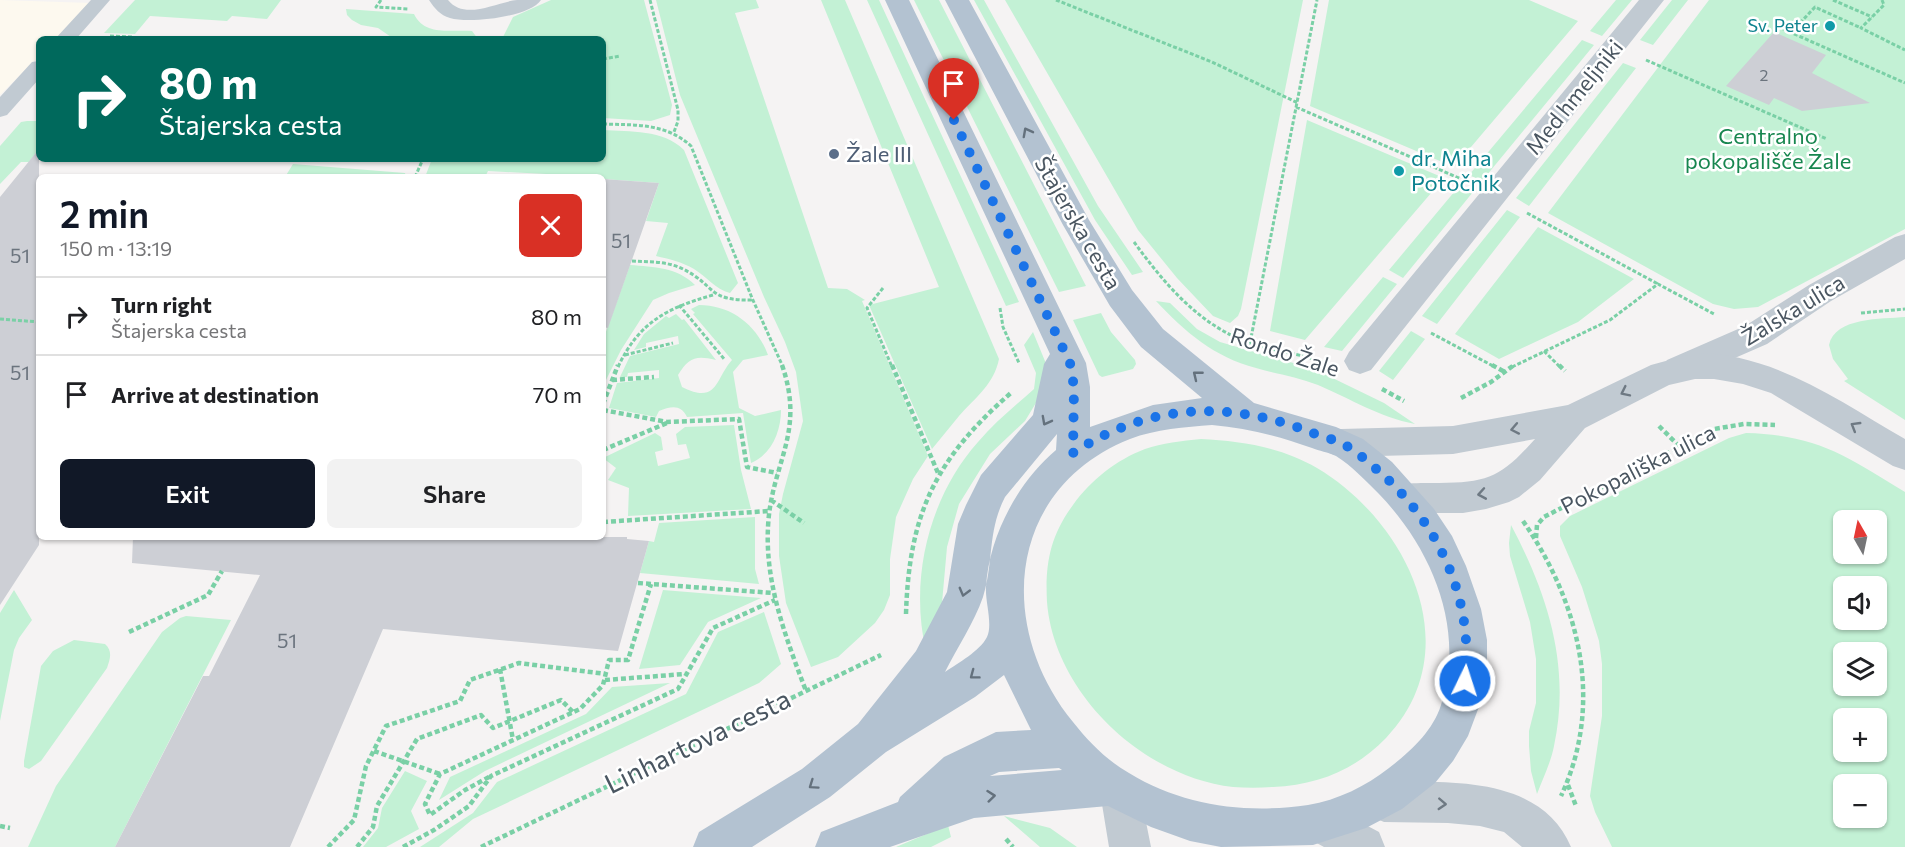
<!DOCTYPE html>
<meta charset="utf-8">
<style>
body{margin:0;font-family:Commissioner,sans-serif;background:#f2f2f2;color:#202124;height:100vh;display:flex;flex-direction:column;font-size:22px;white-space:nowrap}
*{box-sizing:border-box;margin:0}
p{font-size:20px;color:#757577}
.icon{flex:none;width:33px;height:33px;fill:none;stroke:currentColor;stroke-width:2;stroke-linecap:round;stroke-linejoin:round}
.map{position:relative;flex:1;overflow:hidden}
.side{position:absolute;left:36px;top:174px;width:570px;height:366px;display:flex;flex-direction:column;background:#fff;border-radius:9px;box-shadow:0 2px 4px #0004}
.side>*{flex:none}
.banner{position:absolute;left:36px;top:36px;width:570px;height:126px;border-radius:9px;box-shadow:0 2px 4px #0004;background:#00695c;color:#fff;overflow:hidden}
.needle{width:39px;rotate:351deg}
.tools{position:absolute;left:1833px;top:510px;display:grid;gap:12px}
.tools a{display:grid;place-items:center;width:54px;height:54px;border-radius:9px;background:#fff;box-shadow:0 2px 4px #0004;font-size:30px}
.pin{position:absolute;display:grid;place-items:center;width:51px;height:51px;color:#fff;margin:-62px -26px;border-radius:50% 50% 50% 0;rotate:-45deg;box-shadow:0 0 6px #0007}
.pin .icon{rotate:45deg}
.me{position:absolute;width:66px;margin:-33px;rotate:4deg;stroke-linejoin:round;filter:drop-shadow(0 0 4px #0008)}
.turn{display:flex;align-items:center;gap:21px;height:126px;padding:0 24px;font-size:27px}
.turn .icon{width:78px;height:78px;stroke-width:2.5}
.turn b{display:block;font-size:42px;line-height:51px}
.round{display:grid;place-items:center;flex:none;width:63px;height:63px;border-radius:9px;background:#f2f2f2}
.overview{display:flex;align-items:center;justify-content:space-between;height:102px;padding:0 24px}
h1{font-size:36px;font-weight:600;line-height:45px;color:#111827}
.button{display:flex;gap:12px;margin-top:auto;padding:12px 24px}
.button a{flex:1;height:69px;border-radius:9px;background:#111827;color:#fff;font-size:24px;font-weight:600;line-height:69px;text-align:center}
.button a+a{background:#f2f2f2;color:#202124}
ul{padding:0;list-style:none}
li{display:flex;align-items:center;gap:18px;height:78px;padding:0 24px;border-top:2px solid #e0e0e0}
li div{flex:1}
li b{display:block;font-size:22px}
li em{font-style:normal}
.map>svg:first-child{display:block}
.commercial{fill:#fdf9ef}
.green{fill:#c3f1d5;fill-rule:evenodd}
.building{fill:#cdcfd5}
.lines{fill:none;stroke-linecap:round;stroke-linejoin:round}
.path-far1{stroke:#7ad0a6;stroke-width:3;stroke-dasharray:4 2;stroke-linecap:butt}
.path{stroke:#7ad0a6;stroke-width:4.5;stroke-dasharray:5 3;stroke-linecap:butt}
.service{fill:#c1cad2;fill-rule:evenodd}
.minor{fill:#c1cad2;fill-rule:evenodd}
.tertiary{fill:#c1cad2;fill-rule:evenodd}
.primary{fill:#b3c2d1;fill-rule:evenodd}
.oneway{stroke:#64717d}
.oneway2{stroke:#6e7983}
.route{stroke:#1a73e8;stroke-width:10;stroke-dasharray:0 18}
.culture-dot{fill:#0f9aa8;stroke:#fff;stroke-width:2}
.service-dot{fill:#5c6f8a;stroke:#fff;stroke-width:2}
.labels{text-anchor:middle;stroke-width:5;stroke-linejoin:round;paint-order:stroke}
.far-number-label{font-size:16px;fill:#6b747e}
.far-culture-label{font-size:18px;fill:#0d838f;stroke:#fff;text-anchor:end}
.number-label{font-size:20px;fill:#6b747e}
.street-label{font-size:22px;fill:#4a5661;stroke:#fff}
.park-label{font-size:22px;fill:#17864f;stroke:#fff}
.service-label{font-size:22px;fill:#4e5e75;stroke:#fff;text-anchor:start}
.culture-label{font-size:22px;fill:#0d838f;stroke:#fff;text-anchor:start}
.near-street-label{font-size:27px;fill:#4a5661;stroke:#fff}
</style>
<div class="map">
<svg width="1905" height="847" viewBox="0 0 1905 847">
<rect width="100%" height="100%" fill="#f5f3f3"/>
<path class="commercial" d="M0,0L91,3L56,39H39V56L0,95Z"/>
<path class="green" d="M135,0H281L267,19L232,16L227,21L150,16L135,34L104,33Z
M551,0H644L672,105L670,115L651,121L603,118V39H502L513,17Z
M656,0H756L759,8L735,13L828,288L847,289L865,300L862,301L928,456L913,479L896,517L890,559V595L884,610L875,623L838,657L811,667L786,603L779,556V514L783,494L803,421L796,372L785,342L764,297L680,95Z
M821,0H845L999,359C994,384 976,397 959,416C950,427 941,438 932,449L869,305L939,287Z
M867,0H879L1019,302L1006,306Z
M914,0H939L1086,286L1059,292Z
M974,0H984L1098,206L1143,272L1132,275L1095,220Z
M1005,0H1303L1241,309L1238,316L1230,323L1213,316L1177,278L1138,230Z
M1329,0H1529L1578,21L1454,167L1310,106Z
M1616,0H1632L1602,36L1590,31Z
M1672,0H1688L1653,45L1640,40Z
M1709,0H1905V229L1758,307L1734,309L1713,304L1548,213Z
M346,9L414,14C425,37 452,29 472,31L478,39H394L378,28L361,25L352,20L347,15Z
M1582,40L1594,45L1482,181L1469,175Z
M1623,63L1636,68L1529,206L1516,198Z
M1307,120L1444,178L1305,340L1270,331Z
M27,121H39V149L29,162H21L0,184V146L21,122Z
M603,130C630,132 663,129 684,150L738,283L730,293C715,289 707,277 694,269C682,262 669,259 656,256L668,223L646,221L659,183L603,179V177L488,171L485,177H425L432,159H603Z
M293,164L405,173L406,177H285Z
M1460,185L1473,192L1403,278L1389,270Z
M1507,210L1520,217L1437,324L1422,316Z
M1538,227L1634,279L1578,322L1499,359L1455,334Z
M630,265C654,267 677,267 695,285L669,293L653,300L621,350L603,386V340Z
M1383,277L1397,284L1342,351L1324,347Z
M1156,301L1170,303L1197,329L1220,342L1314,369L1384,403L1415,424C1379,417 1351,399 1318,385C1298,377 1277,374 1256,368C1214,357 1185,332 1156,301Z
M699,305C731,305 757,325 768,355L743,360L733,372L739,408L755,416L781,410C781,431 772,454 751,463L743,413L687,417C681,404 671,406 659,411L656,417L609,408L617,383L659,378V370L628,373L627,377H620L630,356L679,344L678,336L646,343V347L634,350L644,334L666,316L669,318L676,314L682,320L684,319L716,360C696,355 689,357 678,375L682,387C718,405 715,379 732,360L693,314L695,313L691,309Z
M1101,313L1111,332L1135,360L1136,364L1133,369L1102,377L1099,375L1073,320Z
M1905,317V420L1844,381L1848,379L1833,359L1829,345C1835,317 1882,319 1905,317Z
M1411,331L1425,339L1393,380L1379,371Z
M1033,332L1047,366L1042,393L1025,421L990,454L959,504L947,547L942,603L926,651C909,579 929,497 978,442C995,422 1015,406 1034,389L1036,373L1024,345Z
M734,425L741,470L751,509L628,516L629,488L608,480L616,468L603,458L655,433L661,437L663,450L655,452L658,466L690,458L686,444L678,445L676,434L685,427Z
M1746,433C1818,435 1846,456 1905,492V847H1612L1595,812L1590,796L1602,716V664L1599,641L1582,587L1560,536V526L1570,516L1729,438ZM1844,520H1876V554H1844ZM1844,586H1876V620H1844ZM1844,652H1876V686H1844ZM1844,718H1876V752H1844ZM1844,784H1876V818H1844Z
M1201,439C1241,441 1281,447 1317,468C1408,522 1470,650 1386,738C1355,770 1318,785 1273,787C1260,788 1246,788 1233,787C1143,777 1054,693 1047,602C1045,564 1050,536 1073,505C1091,480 1116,460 1145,449C1162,443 1182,441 1201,439Z
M755,517V569L759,584L640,573L649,541L654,542L659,523Z
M1511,525C1548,595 1571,666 1554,746C1551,762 1543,778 1537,794L1531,771L1529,746V731L1536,703V659L1530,622L1510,556L1509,543Z
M14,590L32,620L19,638L14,650L0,721V613Z
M663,590L761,598L708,622L680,665L639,669Z
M764,612L781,664L759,683L473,819L439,847H420L473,813L497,782L686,694L718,632Z
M186,616L231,620L115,847H28L56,786L162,632L180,618Z
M74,640L105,644C113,651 110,659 107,668L41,761L29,769L24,767V761L41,666L53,651Z
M670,683L485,771L439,800L450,777L586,714L612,687Z
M405,771L427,781L411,811L419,829L386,847H363L378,828L382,808Z
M1004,816L1050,828L1077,847H1040Z
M948,825L951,837L931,847H896Z"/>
<path class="building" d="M1774,32L1826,55L1812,73L1870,103L1802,111L1774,98L1769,105L1726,86Z
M39,149V545L0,605V197Z
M603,179L659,183L608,328L603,327Z
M133,537H627V539L649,541L618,651L383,629L290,847H115L203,676H209L260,575L132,563Z"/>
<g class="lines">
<path class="path-far1" d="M381,0L376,7L409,9
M650,0L678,110V121L674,132
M1056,0L1212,62L1298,103
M1833,0L1872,17
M1882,0L1884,5L1861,28L1905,50
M1800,23L1815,7L1861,28
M1783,29L1905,83
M110,36L132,37
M278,38L311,39
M603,59L620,56
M1646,60L1827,139
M1296,107L1461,179
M603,124C635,125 666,123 691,146L752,298L783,367
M415,177L423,159
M1527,213L1658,284
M1134,242C1164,283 1198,324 1247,342C1272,351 1298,353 1323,362
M632,261C649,262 667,261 683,269C717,286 706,301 753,300
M883,288L867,308L892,367
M679,305L725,360
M1000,308L1003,327L1019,363
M1861,313L1905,309
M0,319L39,322
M1431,333L1495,367
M1250,343L1317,0
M1544,351L1560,367
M625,355L673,343
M618,367C639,322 667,308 713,295
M1512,367L1610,320L1658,284L1714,314"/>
<path class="path" d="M782,365C806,434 771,463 768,527C765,584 786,638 806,691
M892,365L938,473
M1492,365L1505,372
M1559,365L1565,371
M612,380L654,377
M1382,389L1404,401
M1461,398L1491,382L1514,365
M603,404L618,365
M603,410L667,422L739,419L747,467L777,473
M1659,426L1680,447
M603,450L667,423
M771,500L804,523
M1523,521C1579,602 1605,702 1561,796
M603,522L769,511
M1536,538L1537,525L1544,517L1714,429L1744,424L1775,425
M638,583L773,593
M906,614C909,513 936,458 1012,392
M129,632L208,595L222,571
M500,669L513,740
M605,680L685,674
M374,751L440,774
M489,777L465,790L430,815L425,804L440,774L580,709L603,685L609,660H628L651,584
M1568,785L1576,806
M0,826L10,828
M1006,839L1013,847
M328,847L354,820L366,766L386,726L460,701L470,680L519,663L606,674
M357,847L373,827L377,806L417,739L481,715L493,728L561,700L573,712
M403,847L434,830L469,806L491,776L678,689L713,628L775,600
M481,847L881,655"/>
<path class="service" d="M91,0H110L76,39H55Z
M429,0H448C465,21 496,2 517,0C525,0 533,0 541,0C530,17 469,24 450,18C440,15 435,9 429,0Z
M39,61V79L7,115L0,117V97L32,62Z"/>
<path class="minor" d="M1639,0H1664L1371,370L1360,374L1349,370L1344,361L1349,352Z
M1905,234V259L1831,301L1767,344L1689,378L1678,382L1667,378L1662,369L1667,360L1745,326L1809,285L1895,237Z
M1384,782C1448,782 1541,775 1571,847H1522L1504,832L1480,826L1448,823L1384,822L1370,816L1364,802L1370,788Z
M1328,805L1379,832L1385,847H1324L1313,841L1307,826L1313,811Z"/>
<path class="tertiary" d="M1695,353C1774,353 1839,401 1905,439V470L1893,466L1771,393L1743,384L1714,379H1695L1669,385L1585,428L1540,480L1519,497L1509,502L1486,509L1463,513H1405L1393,509L1388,498L1393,487C1408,482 1422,483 1439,483C1489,483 1502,476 1535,439L1453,454L1341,457L1329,453L1324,443L1329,433L1341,429L1453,426L1568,405L1651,365Z
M1120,772L1134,778L1140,792L1151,847H1109L1100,792L1106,778Z"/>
<path class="primary" d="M885,0H909L1086,363L1090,387V427L1153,405L1202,398L1141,347L1110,306L1063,225L945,0H969L1089,220L1132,290L1163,329L1254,403L1336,427L1363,439L1392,462L1434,509L1452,536L1466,566L1481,609L1487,640V672L1480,704L1468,736L1453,761L1435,783L1402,809L1366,828L1313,845L1221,847L1190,841L1151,827L1108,806L974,818L890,847H815L821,832L898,802L900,797L944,757L996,732L1031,730L1004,675L975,697L886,752L830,797L752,847H693L699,832L802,769L858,724L916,651L947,592L958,524L966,505L981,475L1033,415L1044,364L1050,354ZM1212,425C1247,428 1279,436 1312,448C1319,451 1328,452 1336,456C1352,466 1366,481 1379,494C1432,549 1466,629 1441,705C1433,731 1410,752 1389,768C1366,786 1338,800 1308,805C1246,814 1183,806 1129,773C1106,760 1088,741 1073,722C995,626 1007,488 1130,439C1156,429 1185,427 1212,425ZM1057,434L1056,450C1018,482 989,536 986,587C985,602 993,624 987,637C980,651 958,663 945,672C957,648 974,623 983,597C994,563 987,532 1005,497ZM1059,768L1062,770L990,776L999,772Z"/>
</g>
<defs><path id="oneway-chevron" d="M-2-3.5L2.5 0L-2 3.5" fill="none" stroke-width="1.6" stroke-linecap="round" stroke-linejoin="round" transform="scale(1.5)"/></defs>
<g class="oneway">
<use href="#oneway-chevron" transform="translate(1027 132) rotate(-118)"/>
<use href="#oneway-chevron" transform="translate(1197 375) rotate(-141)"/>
<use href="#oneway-chevron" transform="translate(1046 421) rotate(118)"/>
<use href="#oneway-chevron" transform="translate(964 592) rotate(105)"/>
<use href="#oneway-chevron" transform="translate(974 675) rotate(143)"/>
<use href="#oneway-chevron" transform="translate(813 785) rotate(145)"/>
<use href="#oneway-chevron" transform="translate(991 796) rotate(-6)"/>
</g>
<g class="oneway2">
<use href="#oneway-chevron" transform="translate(1625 392) rotate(154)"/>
<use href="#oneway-chevron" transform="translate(1855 426) rotate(-149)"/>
<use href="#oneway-chevron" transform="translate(1515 429) rotate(169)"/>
<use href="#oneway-chevron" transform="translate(1482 494) rotate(170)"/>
<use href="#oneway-chevron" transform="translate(1442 804) rotate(3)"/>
</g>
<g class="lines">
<path class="route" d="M954,120L1070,363L1074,387L1073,453C1149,403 1230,400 1313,433C1322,437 1334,439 1343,444C1357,451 1370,464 1382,474C1441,527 1474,602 1465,681"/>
</g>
<g class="culture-dot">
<circle cx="1830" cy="26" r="6"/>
<circle cx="1399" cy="171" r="6"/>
</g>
<circle class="service-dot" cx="834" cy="154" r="6"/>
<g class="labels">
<g class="far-number-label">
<text x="1764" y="81">2</text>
</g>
<g class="far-culture-label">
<text x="1818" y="32">Sv. Peter</text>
</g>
<g class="number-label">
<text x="621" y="248">51</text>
<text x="20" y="263">51</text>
<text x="20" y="380">51</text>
<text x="287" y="648">51</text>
</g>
<g class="street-label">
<text transform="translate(1574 97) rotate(-51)" y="8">Med hmeljniki</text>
<text transform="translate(1078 223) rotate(60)" y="8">Štajerska cesta</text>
<text transform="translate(1793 310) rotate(-31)" y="8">Žalska ulica</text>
<text transform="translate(1285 352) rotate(18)" y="8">Rondo Žale</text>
<text transform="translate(1638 469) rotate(-27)" y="8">Pokopališka ulica</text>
</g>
<g class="park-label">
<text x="1768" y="144">Centralno<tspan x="1768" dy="25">pokopališče Žale</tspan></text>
</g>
<g class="service-label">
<text x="846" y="162">Žale III</text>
</g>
<g class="culture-label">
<text x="1411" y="166">dr. Miha<tspan x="1411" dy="25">Potočnik</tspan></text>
</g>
<g class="near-street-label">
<text transform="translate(698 742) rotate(-26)" y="9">Linhartova cesta</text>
</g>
</g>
</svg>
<div class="tools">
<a><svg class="needle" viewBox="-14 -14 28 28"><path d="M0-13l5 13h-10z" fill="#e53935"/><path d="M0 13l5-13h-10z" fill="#757577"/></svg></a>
<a><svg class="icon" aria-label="sound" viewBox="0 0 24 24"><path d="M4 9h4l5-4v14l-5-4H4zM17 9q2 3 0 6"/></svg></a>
<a><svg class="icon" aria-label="layers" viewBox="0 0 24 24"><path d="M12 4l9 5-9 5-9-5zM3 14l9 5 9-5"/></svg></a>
<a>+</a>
<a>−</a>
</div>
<div class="pin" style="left:954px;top:120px;background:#d93025"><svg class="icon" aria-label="arrive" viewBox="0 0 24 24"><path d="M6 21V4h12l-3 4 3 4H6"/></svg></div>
<svg class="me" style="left:1465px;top:681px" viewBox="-20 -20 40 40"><circle r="17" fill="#1a73e8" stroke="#fff" stroke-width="3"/><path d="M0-11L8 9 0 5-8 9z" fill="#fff"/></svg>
<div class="banner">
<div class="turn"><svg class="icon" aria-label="right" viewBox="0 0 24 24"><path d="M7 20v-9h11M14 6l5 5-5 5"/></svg><div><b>80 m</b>Štajerska cesta</div></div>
</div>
<section class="side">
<div class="overview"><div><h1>2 min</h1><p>150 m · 13:19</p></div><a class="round" style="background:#d93025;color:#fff"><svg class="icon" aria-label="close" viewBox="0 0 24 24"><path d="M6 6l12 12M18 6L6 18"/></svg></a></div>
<ul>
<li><svg class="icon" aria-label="right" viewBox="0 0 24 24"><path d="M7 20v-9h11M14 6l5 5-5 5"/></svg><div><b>Turn right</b><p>Štajerska cesta</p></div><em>80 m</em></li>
<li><svg class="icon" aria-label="arrive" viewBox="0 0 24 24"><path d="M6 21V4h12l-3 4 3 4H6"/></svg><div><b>Arrive at destination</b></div><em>70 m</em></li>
</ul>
<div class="button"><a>Exit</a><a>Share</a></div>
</section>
</div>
